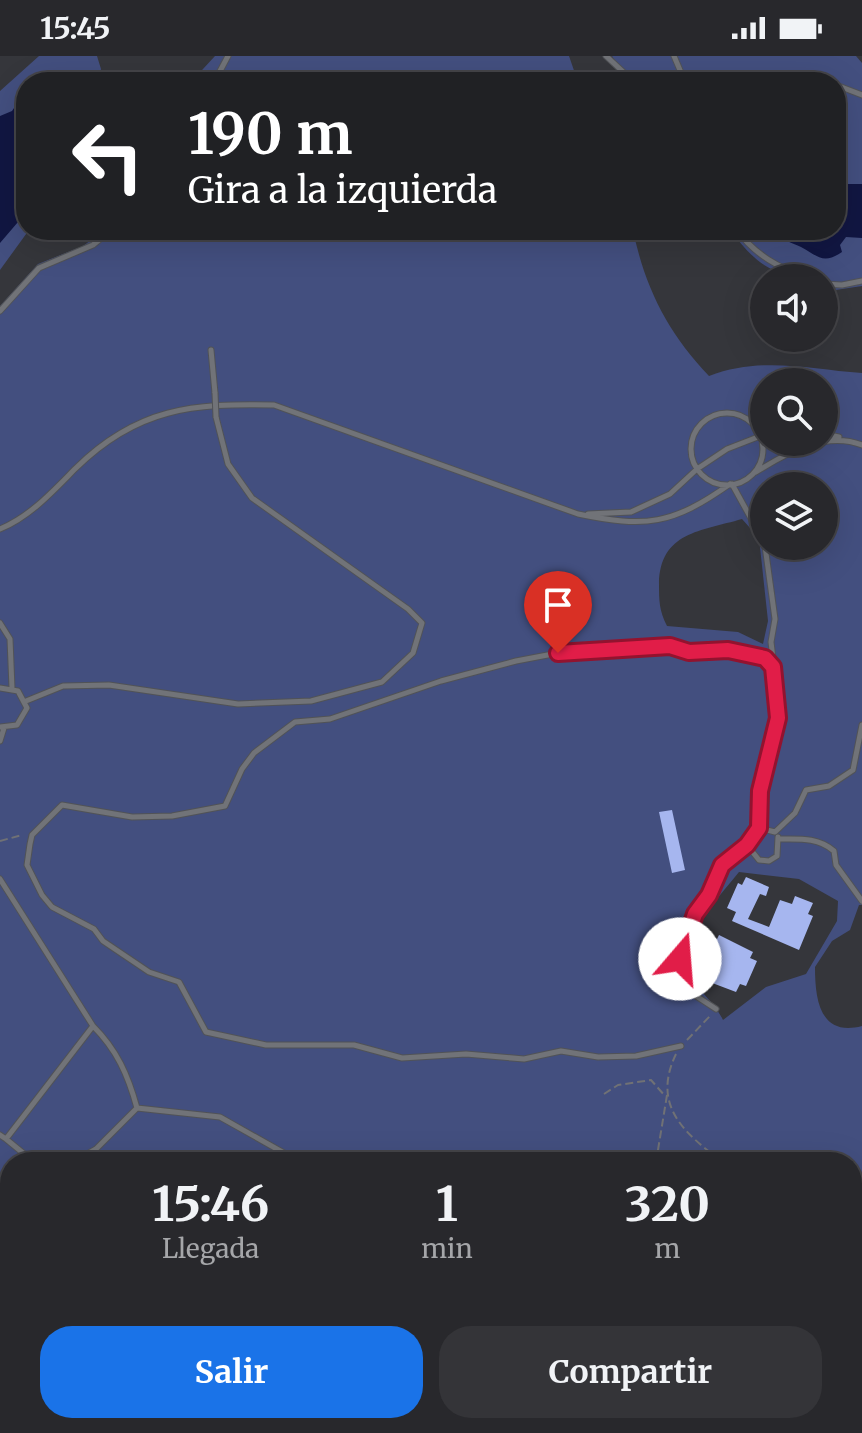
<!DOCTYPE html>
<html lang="es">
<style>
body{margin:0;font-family:Merriweather,serif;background:#343438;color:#f1f3f6;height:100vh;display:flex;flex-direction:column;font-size:30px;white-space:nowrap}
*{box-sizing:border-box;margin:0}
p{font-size:26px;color:#a5a6a9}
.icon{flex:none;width:44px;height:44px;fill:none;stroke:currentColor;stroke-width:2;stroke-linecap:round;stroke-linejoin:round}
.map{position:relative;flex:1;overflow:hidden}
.drawer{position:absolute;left:0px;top:1096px;width:862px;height:282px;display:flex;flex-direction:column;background:#28282c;border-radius:32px 32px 0 0;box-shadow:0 8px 32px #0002,0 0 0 2px #444448}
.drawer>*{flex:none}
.top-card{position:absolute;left:16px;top:16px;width:830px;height:168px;border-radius:32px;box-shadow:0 8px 32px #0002,0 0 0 2px #444448;background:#202124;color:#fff;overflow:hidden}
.fabs{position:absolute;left:750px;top:208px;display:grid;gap:16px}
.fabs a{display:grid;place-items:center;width:88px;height:88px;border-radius:50%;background:#28282c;box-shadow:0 8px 32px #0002,0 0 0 2px #444448;font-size:40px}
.pin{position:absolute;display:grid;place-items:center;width:68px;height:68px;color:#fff;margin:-82px -34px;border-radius:50% 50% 50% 0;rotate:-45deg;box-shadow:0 0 8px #0007}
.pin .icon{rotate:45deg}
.me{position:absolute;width:88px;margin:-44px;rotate:18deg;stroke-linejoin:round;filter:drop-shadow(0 0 6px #0008)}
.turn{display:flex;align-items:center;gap:28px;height:168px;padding:0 40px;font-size:36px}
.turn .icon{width:104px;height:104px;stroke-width:2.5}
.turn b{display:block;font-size:56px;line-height:68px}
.eta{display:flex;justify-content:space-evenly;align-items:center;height:136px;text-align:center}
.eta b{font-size:48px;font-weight:700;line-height:56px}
.cta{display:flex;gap:16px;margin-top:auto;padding:16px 40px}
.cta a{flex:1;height:92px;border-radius:32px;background:#1a73e8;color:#fff;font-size:32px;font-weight:700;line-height:92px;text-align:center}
.cta a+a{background:#343438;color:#f1f3f6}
.status{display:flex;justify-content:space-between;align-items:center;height:56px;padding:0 40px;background:#28282c;direction:ltr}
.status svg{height:22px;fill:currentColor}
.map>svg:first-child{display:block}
.green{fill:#434f7f;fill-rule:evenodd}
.water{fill:#111642}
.building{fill:#a6b6ef}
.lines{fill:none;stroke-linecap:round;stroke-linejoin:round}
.service-casing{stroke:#515357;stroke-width:7}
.minor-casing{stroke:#515357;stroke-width:12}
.path{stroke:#707175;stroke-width:2;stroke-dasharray:8 4;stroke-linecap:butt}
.service{stroke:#717378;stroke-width:5}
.minor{stroke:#717378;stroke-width:10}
.service-bridge-casing{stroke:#515357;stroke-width:7;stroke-linecap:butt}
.service-bridge{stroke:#717378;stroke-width:5}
.route-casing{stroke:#92132f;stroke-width:20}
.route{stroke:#e11d48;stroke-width:14}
</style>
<div class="status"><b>15:45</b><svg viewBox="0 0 49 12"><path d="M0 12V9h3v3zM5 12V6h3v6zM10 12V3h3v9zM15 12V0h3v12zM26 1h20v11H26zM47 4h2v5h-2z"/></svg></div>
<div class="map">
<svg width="862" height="1377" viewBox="0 0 862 1377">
<rect width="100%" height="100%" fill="#35363b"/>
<path class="green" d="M39,0H97L101,13L98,26H26V174H29L0,214V35Z
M215,0H569L578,26H191Z
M612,0H856L862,7V230L829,235L824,233V222C776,222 760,213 730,174H836V26H628Z
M105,174H633C645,232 668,277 709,320C761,300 809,313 862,317V849H859L850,874L832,885L815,911C815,944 820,981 862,970V1377H267L263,1368H852V1106H10V1368H204V1377H0V250L38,208L83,190ZM764,326H824V386H764ZM764,430H824V490H764ZM742,463L759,482L768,565L763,588L738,576L667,570C659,555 659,544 659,528C660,476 701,475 742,463ZM739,816L799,823L838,845L837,865L806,918L766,931L723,964C714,945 697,934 690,919C675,886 720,840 739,816Z"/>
<path class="water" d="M26,34V150L24,159L0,187V60L12,55Z
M836,128H862V182L846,181L840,189L842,196C823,209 818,200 801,191C792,187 785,185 777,179L778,174H836Z"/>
<path class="building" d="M672,754L685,814L672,817L659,756Z
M746,821L769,831L766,840L760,838L748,863L769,871L780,844L792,848L795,840L813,847L808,858L813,860L799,894L732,865L736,856L727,852L738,827L742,829Z
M719,879L753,896L750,902L757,905L746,930L740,928L736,936L699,922L701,917L695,914L703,887L707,888L710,880L717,883Z"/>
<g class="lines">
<g class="service-casing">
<path id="service" d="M606,0L634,26
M674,0L685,26
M207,26L219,17L228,0
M785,26L808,20L828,26
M836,29L862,39
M737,174C755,199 779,212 808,222
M824,228L842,229L862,225
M0,255L39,212L93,189L111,174
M211,294L215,337
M691 393a36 36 0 1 1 72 0a36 36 0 1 1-72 0Z
M824,378L839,381
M756,416C788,396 826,375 862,389
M732,428L764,486
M588,458L631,456L670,438L697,413L727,393L763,379
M0,473C31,460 53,435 76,412C137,352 193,347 274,349L578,458C646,472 672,469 730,428
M0,567L10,583L12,632
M0,632L18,635L27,652L17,669L0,671
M26,645L63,630L109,629L238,648L311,645L382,626L413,597L422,567L408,553L252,442L228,408L216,361
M0,685L4,672
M759,772L775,776L795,757L806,734L829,730L853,714L862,669
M779,783C799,783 818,781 834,795L836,809L862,845
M747,789L759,804L769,805L777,800L778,781
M0,823L93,970L6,1083L0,1079
M716,953L693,938L680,903L695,858L709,839L722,809L747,789L759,772L760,735L776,675L778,643L771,586L775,563L765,490
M681,990L636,1000L598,1001L561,995L524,1003L466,998L402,1002L354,989H266L206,976L179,926L149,916L103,885L94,873L52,851L42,839L27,809L30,788L32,779L62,749L132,761L172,760L225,750L242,713L254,697L295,666L330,663L441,625L516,605L558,597L670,590L689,596H747L765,602L773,611
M137,1052L220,1061L300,1106
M6,1083L34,1106
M73,1106L96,1093L137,1052C128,1019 117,994 93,970"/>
</g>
<g class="minor-casing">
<path id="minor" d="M218,1368L221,1377
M243,1377L246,1368"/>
</g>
<path class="path" d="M0,785L22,779
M687,984L710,960
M676,998C651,1050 685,1078 723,1106
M604,1038L618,1029L651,1024L665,1040
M656,1106L667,1039
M852,1125L862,1134
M852,1238L862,1236
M852,1273L862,1278
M852,1366L862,1363
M459,1377L466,1368
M807,1377L846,1368"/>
<use href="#service" class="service"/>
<use href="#minor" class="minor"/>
<g class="service-bridge-casing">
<path id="service-bridge" d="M215,337L216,361"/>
</g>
<use href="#service-bridge" class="service-bridge"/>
</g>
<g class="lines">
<g class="route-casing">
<path id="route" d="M558,597L670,590L689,596L728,594L765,602L773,611L778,662L760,735L759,772L747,789L722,809L709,839L695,858L680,903"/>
</g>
<use href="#route" class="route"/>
</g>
</svg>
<div class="fabs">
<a><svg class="icon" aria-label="sound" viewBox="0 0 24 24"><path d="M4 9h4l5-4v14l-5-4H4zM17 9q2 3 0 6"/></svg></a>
<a><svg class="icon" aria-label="search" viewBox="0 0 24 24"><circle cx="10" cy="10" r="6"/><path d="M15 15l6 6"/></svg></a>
<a><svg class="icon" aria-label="layers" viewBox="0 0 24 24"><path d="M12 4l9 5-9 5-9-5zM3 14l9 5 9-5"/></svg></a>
</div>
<div class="pin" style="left:558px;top:597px;background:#d93025"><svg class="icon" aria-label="arrive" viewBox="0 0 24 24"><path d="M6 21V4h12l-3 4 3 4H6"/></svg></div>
<svg class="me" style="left:680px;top:903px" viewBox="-20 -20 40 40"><circle r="19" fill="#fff"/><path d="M0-13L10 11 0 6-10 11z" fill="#e11d48"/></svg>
<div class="top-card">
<div class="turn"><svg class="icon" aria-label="left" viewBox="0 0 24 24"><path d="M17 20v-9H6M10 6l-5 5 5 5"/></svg><div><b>190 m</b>Gira a la izquierda</div></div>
</div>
<section class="drawer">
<div class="eta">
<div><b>15:46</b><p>Llegada</p></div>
<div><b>1</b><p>min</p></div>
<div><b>320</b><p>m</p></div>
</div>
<div class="cta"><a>Salir</a><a>Compartir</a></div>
</section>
</div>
